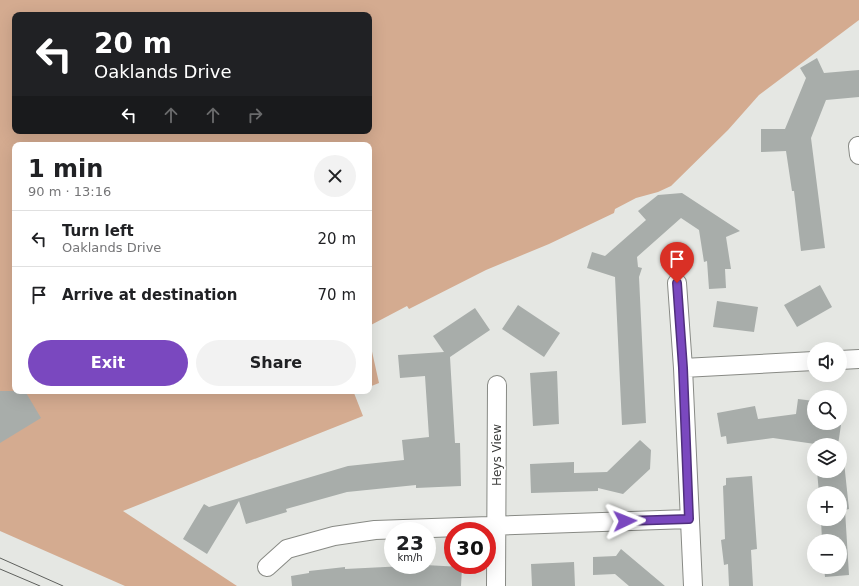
<!DOCTYPE html>
<meta charset="utf-8">
<style>
body{margin:0;font-family:"DejaVu Sans",sans-serif;background:#f2f2f2;color:#202124;height:100vh;display:flex;flex-direction:column;font-size:15px;white-space:nowrap}
*{box-sizing:border-box;margin:0}
p{font-size:13px;color:#757577}
.icon{flex:none;width:22px;height:22px;fill:none;stroke:currentColor;stroke-width:2;stroke-linecap:round;stroke-linejoin:round}
.map{position:relative;flex:1;overflow:hidden}
.side{position:absolute;left:12px;top:142px;width:360px;height:252px;display:flex;flex-direction:column;background:#fff;border-radius:8px;box-shadow:0 4px 16px #0002}
.side>*{flex:none}
.hud{position:absolute;left:12px;top:12px;width:360px;height:122px;border-radius:8px;box-shadow:0 4px 16px #0002;background:#202124;color:#fff;overflow:hidden}
.tools{position:absolute;left:807px;top:342px;display:grid;gap:8px}
.tools a{display:grid;place-items:center;width:40px;height:40px;border-radius:50%;background:#fff;box-shadow:0 4px 16px #0002;font-size:20px}
.speed{position:absolute;left:384px;top:522px;display:flex;gap:8px;font-size:20px;font-weight:700;text-align:center}
.speed>*{display:grid;place-content:center;width:52px;height:52px;border-radius:50%;background:#fff;box-shadow:0 4px 16px #0002;line-height:1}
.speed small{font-size:10px;font-weight:400}
.speed .limit{border:6px solid #d22;background:#fff;color:#111}
.pin{position:absolute;display:grid;place-items:center;width:34px;height:34px;color:#fff;margin:-41px -17px;border-radius:50% 50% 50% 0;rotate:-45deg;box-shadow:0 0 4px #0007}
.pin .icon{rotate:45deg}
.me{position:absolute;width:44px;margin:-22px;rotate:88deg;stroke-linejoin:round;filter:drop-shadow(0 0 3px #0008)}
.turn{display:flex;align-items:center;gap:14px;height:84px;padding:0 16px;font-size:18px}
.turn .icon{width:52px;height:52px;stroke-width:2.5}
.turn b{display:block;font-size:28px;line-height:34px}
.lanes{display:flex;align-items:center;height:38px;padding:0 16px;background:#0003;justify-content:center;gap:20px;direction:ltr}
.lanes .off{opacity:.35}
.round{display:grid;place-items:center;flex:none;width:42px;height:42px;border-radius:21px;background:#f2f2f2}
.head{display:flex;align-items:center;justify-content:space-between;height:68px;padding:0 16px}
h1{font-size:24px;font-weight:600;line-height:30px}
.button{display:flex;gap:8px;margin-top:auto;padding:8px 16px}
.button a{flex:1;height:46px;border-radius:24px;background:#7a48bf;color:#fff;font-size:16px;font-weight:600;line-height:46px;text-align:center}
.button a+a{background:#f2f2f2;color:#202124}
ul{padding:0;list-style:none}
li{display:flex;align-items:center;gap:12px;height:56px;padding:0 16px;border-top:1px solid #e0e0e0}
li div{flex:1}
li b{display:block;font-size:15px}
li em{font-style:normal}
.map>svg:first-child{display:block}
.green{fill:#d4ab90;fill-rule:evenodd}
.building{fill:#a8adaa}
.lines{fill:none;stroke-linecap:round;stroke-linejoin:round}
.street-casing{stroke:#888a85;stroke-width:20}
.street{stroke:#fff;stroke-width:18}
.tram{stroke:#5d5f5c;stroke-width:1}
.route-casing{stroke:#4f2f7c;stroke-width:10}
.route{stroke:#7a48bf;stroke-width:7}
.labels{text-anchor:middle;stroke-width:3.5;stroke-linejoin:round;paint-order:stroke}
.street-label{font-size:12px;fill:#3c3d3b;stroke:#fff}
</style>
<div class="map">
<svg width="859" height="586" viewBox="0 0 859 586">
<rect width="100%" height="100%" fill="#e5e7e3"/>
<path class="green" d="M0,0H859V20L759,95L728,130L671,186L658,192L636,198L615,209L614,213L549,244L486,270L409,309L407,306L369,326V145H15V391H359L354,393L363,416L123,511L237,586H125L0,531ZM15,15H369V131H15Z
M369,338L379,383L369,387Z"/>
<path class="building" d="M817,58L824,73L859,70V97L826,100L811,138L825,248L801,251L794,191H792L786,151L761,152V129H785L806,78L800,68Z
M682,193L740,231L726,237L731,269H725L726,288L709,289L707,261L704,262L699,230L681,218L637,257L638,267L642,268L639,277L646,423L622,425L615,277L587,268L592,252L605,256L646,220L638,211L658,195Z
M820,285L832,307L797,327L784,305Z
M717,301L758,307L754,332L713,327Z
M518,305L560,333L544,357L502,329Z
M475,308L490,330L450,357L455,443H460L461,486L416,488V485L347,492L286,509L287,512L246,524L239,501L207,554L183,539L204,504L209,507L348,466L404,460L402,440L429,437L425,376L400,378L398,355L444,352L433,336Z
M557,371L559,424L533,426L530,373Z
M0,391H25L41,418L0,443Z
M798,399L814,401V423H840V418H842L838,445H815V444L773,438L727,444L726,436L721,437L717,413L755,406L758,419L796,414Z
M640,440L651,450L650,469L623,494L598,488V491L531,493L530,464L574,462V473L607,472Z
M844,462L849,509L845,510L849,575L825,577L824,567H840V541H822L821,519H840V493H819L817,471H840V463Z
M752,476L757,549L751,550L753,586H729L728,564L724,565L721,540L725,539L723,486L726,485V478Z
M621,549L665,586H629L615,574L593,575V557L616,556Z
M574,562L575,586H532L531,564Z
M425,565L462,567L461,586H292L291,576L309,573V571L345,567V569Z"/>
<g class="lines">
<g class="street-casing">
<path id="street" d="M858,146L859,155
M677,283L683,368L693,586
M840,360L859,359
M683,368L814,361
M267,567L287,549L334,536L375,530L689,519
M496,586L497,385"/>
</g>
<use href="#street" class="street"/>
<path class="tram" d="M0,558L63,586
M0,569L40,586"/>
</g>
<g class="lines">
<g class="route-casing">
<path id="route" d="M625,521L689,519L683,368L677,283"/>
</g>
<use href="#route" class="route"/>
</g>
<g class="labels">
<g class="street-label">
<text transform="translate(497 455) rotate(-90)" y="4">Heys View</text>
</g>
</g>
</svg>
<div class="tools">
<a><svg class="icon" aria-label="sound" viewBox="0 0 24 24"><path d="M4 9h4l5-4v14l-5-4H4zM17 9q2 3 0 6"/></svg></a>
<a><svg class="icon" aria-label="search" viewBox="0 0 24 24"><circle cx="10" cy="10" r="6"/><path d="M15 15l6 6"/></svg></a>
<a><svg class="icon" aria-label="layers" viewBox="0 0 24 24"><path d="M12 4l9 5-9 5-9-5zM3 14l9 5 9-5"/></svg></a>
<a>+</a>
<a>−</a>
</div>
<div class="speed"><div>23<small>km/h</small></div><div class="limit">30</div></div>
<div class="pin" style="left:677px;top:283px;background:#d93025"><svg class="icon" aria-label="arrive" viewBox="0 0 24 24"><path d="M6 21V4h12l-3 4 3 4H6"/></svg></div>
<svg class="me" style="left:625px;top:521px" viewBox="-20 -20 40 40"><path d="M0-17L14 15 0 8-14 15z" fill="#7a48bf" stroke="#fff" stroke-width="4"/></svg>
<div class="hud">
<div class="turn"><svg class="icon" aria-label="left" viewBox="0 0 24 24"><path d="M17 20v-9H6M10 6l-5 5 5 5"/></svg><div><b>20 m</b>Oaklands Drive</div></div>
<div class="lanes"><svg class="icon" aria-label="left" viewBox="0 0 24 24"><path d="M17 20v-9H6M10 6l-5 5 5 5"/></svg><svg class="icon off" aria-label="ahead" viewBox="0 0 24 24"><path d="M12 20V5M6 11l6-6 6 6"/></svg><svg class="icon off" aria-label="ahead" viewBox="0 0 24 24"><path d="M12 20V5M6 11l6-6 6 6"/></svg><svg class="icon off" aria-label="right" viewBox="0 0 24 24"><path d="M7 20v-9h11M14 6l5 5-5 5"/></svg></div>
</div>
<section class="side">
<div class="head"><div><h1>1 min</h1><p>90 m · 13:16</p></div><a class="round"><svg class="icon" aria-label="close" viewBox="0 0 24 24"><path d="M6 6l12 12M18 6L6 18"/></svg></a></div>
<ul>
<li><svg class="icon" aria-label="left" viewBox="0 0 24 24"><path d="M17 20v-9H6M10 6l-5 5 5 5"/></svg><div><b>Turn left</b><p>Oaklands Drive</p></div><em>20 m</em></li>
<li><svg class="icon" aria-label="arrive" viewBox="0 0 24 24"><path d="M6 21V4h12l-3 4 3 4H6"/></svg><div><b>Arrive at destination</b></div><em>70 m</em></li>
</ul>
<div class="button"><a>Exit</a><a>Share</a></div>
</section>
</div>
